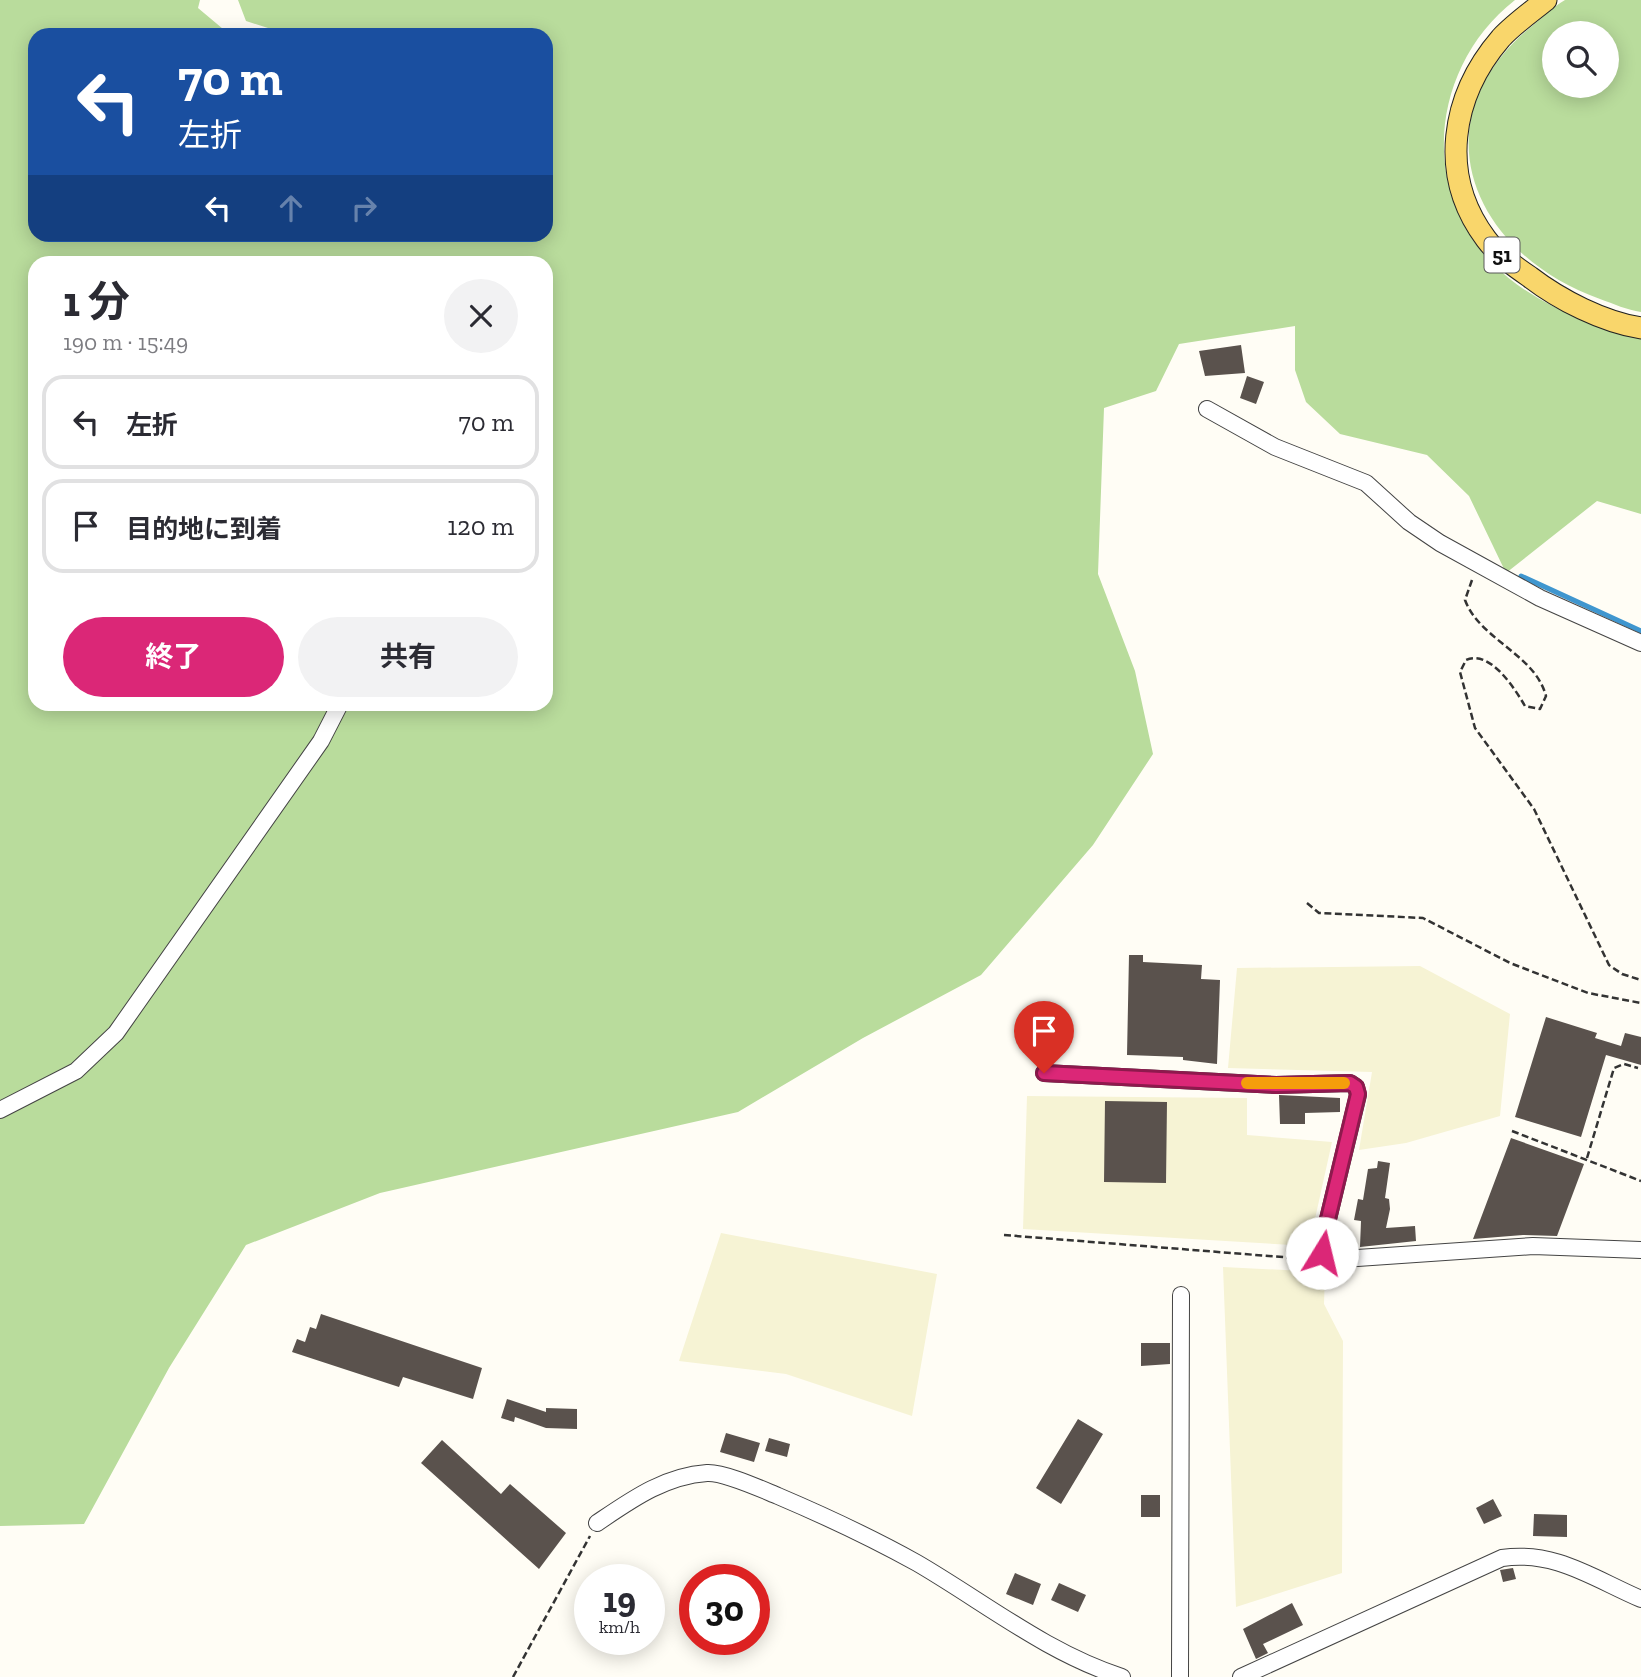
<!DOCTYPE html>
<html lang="ja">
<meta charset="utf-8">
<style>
body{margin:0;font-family:"Zilla Slab","Noto Sans JP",serif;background:#f2f2f3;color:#2b2b33;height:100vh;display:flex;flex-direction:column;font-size:26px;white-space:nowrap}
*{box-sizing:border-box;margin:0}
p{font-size:23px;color:#7c7c81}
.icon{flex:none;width:38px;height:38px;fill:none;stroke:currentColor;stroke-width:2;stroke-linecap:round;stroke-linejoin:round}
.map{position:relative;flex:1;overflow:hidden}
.panel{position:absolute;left:28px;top:256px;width:525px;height:455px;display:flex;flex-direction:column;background:#fff;border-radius:21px;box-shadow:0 4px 18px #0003}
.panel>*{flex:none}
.top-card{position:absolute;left:28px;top:28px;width:525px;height:214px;border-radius:21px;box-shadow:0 4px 18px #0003;background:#1a4fa0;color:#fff;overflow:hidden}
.tools{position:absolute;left:1542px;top:21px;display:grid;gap:14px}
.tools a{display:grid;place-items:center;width:77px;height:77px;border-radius:50%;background:#fff;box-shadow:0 4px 18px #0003;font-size:35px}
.speed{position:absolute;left:574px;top:1564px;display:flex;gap:14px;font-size:35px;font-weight:700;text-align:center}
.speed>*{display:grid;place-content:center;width:91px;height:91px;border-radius:50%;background:#fff;box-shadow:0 4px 18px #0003;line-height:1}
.speed small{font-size:18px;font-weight:400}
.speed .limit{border:10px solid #d22;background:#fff;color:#111}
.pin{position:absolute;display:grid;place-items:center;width:60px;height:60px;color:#fff;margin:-72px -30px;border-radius:50% 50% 50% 0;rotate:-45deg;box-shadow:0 0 7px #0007}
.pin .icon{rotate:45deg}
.me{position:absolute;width:77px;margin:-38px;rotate:9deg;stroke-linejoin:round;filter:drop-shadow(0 0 5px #0008)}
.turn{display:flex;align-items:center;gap:24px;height:147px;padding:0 35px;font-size:32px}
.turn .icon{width:91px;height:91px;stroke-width:2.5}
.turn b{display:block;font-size:49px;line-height:60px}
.lanes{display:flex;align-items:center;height:66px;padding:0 35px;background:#0003;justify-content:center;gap:35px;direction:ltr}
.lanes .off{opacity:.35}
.round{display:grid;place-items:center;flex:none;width:74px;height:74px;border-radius:37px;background:#f2f2f3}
.headline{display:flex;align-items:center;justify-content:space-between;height:119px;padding:0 35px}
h1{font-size:42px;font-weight:700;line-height:52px}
.primary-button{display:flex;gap:14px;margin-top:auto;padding:14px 35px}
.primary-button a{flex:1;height:80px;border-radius:42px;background:#db2777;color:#fff;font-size:28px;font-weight:700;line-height:80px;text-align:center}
.primary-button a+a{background:#f2f2f3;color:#2b2b33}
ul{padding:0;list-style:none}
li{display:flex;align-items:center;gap:21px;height:94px;margin:0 14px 10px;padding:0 21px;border:4px solid #e1e1e2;border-radius:21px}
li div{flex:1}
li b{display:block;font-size:26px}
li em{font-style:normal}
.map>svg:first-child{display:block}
.farmland{fill:#f6f3d4}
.forest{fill:#b9dc9c;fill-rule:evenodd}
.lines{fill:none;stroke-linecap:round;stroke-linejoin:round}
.stream{stroke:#3f96cf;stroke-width:5}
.building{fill:#5a524d}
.minor-casing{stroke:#444;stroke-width:18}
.major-casing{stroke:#222;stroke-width:23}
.path{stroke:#333;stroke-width:2.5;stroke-dasharray:7 3.5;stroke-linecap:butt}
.minor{stroke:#fff;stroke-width:16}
.major{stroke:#f9d66b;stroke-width:21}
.route-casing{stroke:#8e194d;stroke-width:18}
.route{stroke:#db2777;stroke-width:12}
.slow{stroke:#f59e0b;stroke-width:12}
.labels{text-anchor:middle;stroke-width:7;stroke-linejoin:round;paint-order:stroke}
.shield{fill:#fff;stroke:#585858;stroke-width:2}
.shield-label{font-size:21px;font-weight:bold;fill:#111}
</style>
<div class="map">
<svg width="1641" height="1677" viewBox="0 0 1641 1677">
<rect width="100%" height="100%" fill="#fffdf5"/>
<path class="farmland" d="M1420,966L1510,1014L1500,1116L1406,1143L1359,1150L1372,1072L1228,1068L1237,968Z
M1027,1096L1247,1098V1135L1332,1142L1309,1246L1023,1229Z
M721,1233L937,1274L912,1416L786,1374L679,1361Z
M1223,1267L1325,1272L1324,1304L1343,1341L1342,1573L1236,1607Z"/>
<path class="forest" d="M0,0H200L198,8L229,34L35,35V234H546V35H273L268,28L246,21L238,0H1515C1434,63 1417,185 1491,262C1530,302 1588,325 1641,339V514L1597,501L1506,573L1469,496L1427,455L1340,434L1306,402L1295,370V326L1179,344L1156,391L1104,408L1098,574L1135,671L1153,754L1093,845L981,975L863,1038L738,1112L380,1193L246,1245L169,1368L84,1524L0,1526ZM35,262H546V704H35Z
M1565,0H1641V312C1627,310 1614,304 1600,299C1473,254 1415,122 1532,26C1543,17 1553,7 1565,0ZM1554,33H1606V86H1554Z"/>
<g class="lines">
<path class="stream" d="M1521,576L1641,631"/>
</g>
<path class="building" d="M1241,345L1245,373L1205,376L1199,351Z
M1247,376L1264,382L1256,404L1240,398Z
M1129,955H1143V962L1202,965L1201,979L1220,980L1217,1064L1183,1060V1057L1127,1055Z
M1546,1017L1597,1033L1595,1038L1621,1046L1625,1033L1641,1037V1065L1606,1055L1581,1137L1515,1117Z
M1279,1095L1340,1098V1112L1305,1113V1124H1280Z
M1105,1101L1167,1102L1166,1183L1104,1182Z
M1511,1138L1584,1164L1557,1236L1523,1235L1473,1239Z
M1378,1161L1390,1163L1385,1198L1389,1199L1390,1209L1386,1228L1415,1226L1416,1241L1360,1247L1361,1221L1354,1220L1358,1199L1363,1200L1368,1169L1377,1168Z
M321,1314L482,1368L473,1399L403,1377L399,1387L292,1352L297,1339L305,1342L310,1327L316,1329Z
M1141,1343H1170V1364L1141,1366Z
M507,1399L546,1412V1408L577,1409V1429L546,1428L515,1417L514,1422L501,1418Z
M1078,1419L1103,1434L1061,1504L1036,1488Z
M726,1433L760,1443L754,1462L720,1452Z
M769,1438L790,1444L787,1457L765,1451Z
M442,1440L501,1494L510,1484L566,1533L539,1569L421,1463Z
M1141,1495H1160V1517H1141Z
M1493,1499L1502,1516L1484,1524L1476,1508Z
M1534,1514L1567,1515V1537L1533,1536Z
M1513,1568L1516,1579L1503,1582L1500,1570Z
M1015,1573L1041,1584L1033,1605L1006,1594Z
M1059,1583L1086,1595L1078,1612L1051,1600Z
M1292,1603L1303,1625L1263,1644L1268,1653L1256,1659L1243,1629Z"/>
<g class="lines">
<g class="minor-casing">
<path id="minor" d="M1207,409L1275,447L1366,483L1409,522L1440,543L1540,598L1641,643
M1044,1073L1276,1085L1350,1083L1356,1087L1358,1095L1322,1244L1323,1253L1328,1260L1533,1246L1641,1250
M0,1110L76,1071L116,1033L321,741L340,704
M597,1523C631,1500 664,1476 707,1473C724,1472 761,1489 778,1496C825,1516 872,1538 917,1563C984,1602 1047,1653 1122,1677
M1180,1677L1181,1295
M1241,1677L1502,1558C1555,1550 1594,1579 1641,1599"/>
</g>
<g class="major-casing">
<path id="major" d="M1546,0C1531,12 1514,24 1501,38C1451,96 1438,175 1486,239C1497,254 1514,266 1530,277C1560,300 1603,322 1641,328"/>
</g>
<path class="path" d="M1472,580L1465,600C1480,640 1535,654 1546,696L1540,709L1525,706C1515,689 1490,649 1466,660L1460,672L1475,728L1534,809L1609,965L1622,974L1641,980
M1307,903L1319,913L1423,918L1510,963L1588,993L1641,1003
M1512,1131L1641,1181
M1587,1158L1614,1068L1624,1064L1638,1068
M1004,1235L1307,1259
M513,1677L590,1536"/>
<use href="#minor" class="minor"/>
<use href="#major" class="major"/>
</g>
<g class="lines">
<g class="route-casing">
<path id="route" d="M1044,1073L1276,1085L1350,1083L1356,1087L1358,1094L1322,1244V1253"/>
</g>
<use href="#route" class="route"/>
<path class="slow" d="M1247,1083H1344"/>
</g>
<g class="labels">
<rect class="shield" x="1484.5" y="237.5" width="35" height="35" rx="5"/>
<g class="shield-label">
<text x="1502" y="262">51</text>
</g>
</g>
</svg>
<div class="tools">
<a><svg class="icon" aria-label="search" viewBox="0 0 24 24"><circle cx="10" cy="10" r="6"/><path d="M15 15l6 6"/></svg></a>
</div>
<div class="speed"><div>19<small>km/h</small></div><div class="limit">30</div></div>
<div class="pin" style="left:1044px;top:1073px;background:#d93025"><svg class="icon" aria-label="arrive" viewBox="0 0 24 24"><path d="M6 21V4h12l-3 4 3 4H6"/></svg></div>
<svg class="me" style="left:1322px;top:1253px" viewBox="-20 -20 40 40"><circle r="19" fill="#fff"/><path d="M0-13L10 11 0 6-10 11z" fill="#db2777"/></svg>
<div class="top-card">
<div class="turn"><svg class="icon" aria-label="left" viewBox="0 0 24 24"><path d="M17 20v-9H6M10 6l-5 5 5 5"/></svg><div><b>70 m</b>左折</div></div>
<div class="lanes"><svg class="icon" aria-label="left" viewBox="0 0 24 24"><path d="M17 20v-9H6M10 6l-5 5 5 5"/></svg><svg class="icon off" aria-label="ahead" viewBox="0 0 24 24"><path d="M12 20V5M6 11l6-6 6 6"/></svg><svg class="icon off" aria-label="right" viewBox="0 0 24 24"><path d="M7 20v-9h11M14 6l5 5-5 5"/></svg></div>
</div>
<section class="panel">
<div class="headline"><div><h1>1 分</h1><p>190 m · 15:49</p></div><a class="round"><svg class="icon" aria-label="close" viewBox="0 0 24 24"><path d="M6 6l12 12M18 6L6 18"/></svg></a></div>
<ul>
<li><svg class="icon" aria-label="left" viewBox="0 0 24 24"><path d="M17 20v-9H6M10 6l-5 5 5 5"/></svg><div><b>左折</b></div><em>70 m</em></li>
<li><svg class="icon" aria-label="arrive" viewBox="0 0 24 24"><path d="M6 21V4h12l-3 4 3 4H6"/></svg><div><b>目的地に到着</b></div><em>120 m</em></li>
</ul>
<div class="primary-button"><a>終了</a><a>共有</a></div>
</section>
</div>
